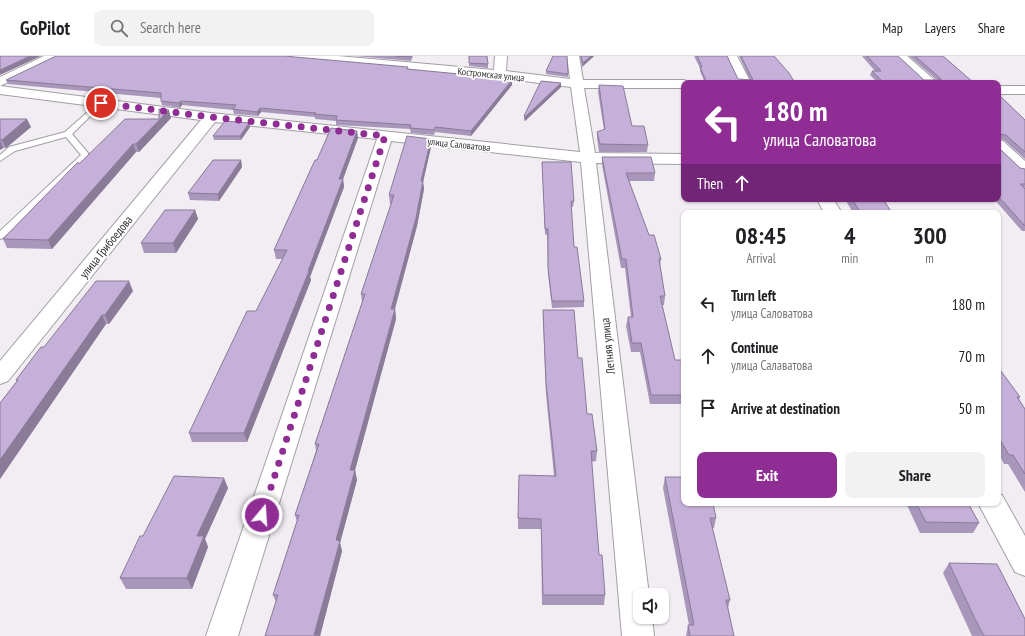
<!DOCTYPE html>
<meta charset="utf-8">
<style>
body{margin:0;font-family:"PT Sans Narrow",sans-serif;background:#f2f2f2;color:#202124;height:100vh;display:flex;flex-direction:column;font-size:15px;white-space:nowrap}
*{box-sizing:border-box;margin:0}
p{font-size:13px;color:#757577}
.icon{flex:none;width:22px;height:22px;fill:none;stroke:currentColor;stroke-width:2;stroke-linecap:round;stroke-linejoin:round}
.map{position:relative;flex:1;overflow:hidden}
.details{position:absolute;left:681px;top:154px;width:320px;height:296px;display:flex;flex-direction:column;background:#fff;border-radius:8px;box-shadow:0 1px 3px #0004}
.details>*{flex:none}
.hud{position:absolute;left:681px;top:24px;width:320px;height:122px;border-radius:8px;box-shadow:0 1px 3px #0004;background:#8f2d95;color:#fff;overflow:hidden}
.buttons{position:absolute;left:633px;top:532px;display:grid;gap:8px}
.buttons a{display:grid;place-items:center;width:36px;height:36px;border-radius:8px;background:#fff;box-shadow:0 1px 3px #0004;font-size:20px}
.pin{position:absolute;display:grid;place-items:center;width:34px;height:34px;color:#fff;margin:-17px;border:2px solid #fff;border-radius:50%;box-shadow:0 1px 4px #0007}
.me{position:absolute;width:44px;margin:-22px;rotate:18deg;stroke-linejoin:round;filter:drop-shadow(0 0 3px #0008)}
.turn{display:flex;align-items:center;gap:14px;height:84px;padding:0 16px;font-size:18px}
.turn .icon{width:52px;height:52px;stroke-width:2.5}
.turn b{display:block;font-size:28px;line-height:34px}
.then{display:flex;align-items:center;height:38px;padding:0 16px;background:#0003;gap:8px;font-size:15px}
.eta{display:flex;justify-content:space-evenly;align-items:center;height:68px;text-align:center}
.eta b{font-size:24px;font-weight:600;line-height:28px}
.action{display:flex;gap:8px;margin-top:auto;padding:8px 16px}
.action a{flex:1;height:46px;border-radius:8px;background:#8f2d95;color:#fff;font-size:16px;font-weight:600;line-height:46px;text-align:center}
.action a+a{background:#f2f2f2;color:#202124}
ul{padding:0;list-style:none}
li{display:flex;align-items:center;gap:12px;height:52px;padding:0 16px}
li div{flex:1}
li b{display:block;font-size:15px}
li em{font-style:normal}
header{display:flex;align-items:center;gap:24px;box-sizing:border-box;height:56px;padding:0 20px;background:#fff;border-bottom:1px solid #e0e0e0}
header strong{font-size:19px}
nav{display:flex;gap:22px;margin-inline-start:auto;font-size:14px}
.search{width:280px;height:36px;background:#f2f2f2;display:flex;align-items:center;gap:10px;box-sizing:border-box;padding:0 14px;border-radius:8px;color:#757577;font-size:15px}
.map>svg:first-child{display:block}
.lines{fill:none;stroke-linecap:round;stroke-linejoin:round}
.lane-casing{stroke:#a29fa4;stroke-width:2}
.street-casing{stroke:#a29fa4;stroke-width:2}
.lane{fill:#fff;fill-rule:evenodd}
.street{fill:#fff;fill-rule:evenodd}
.wall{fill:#a997bb}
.shaded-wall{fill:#8a7b98}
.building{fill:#c5b0d9;stroke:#8a7b98}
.route{stroke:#8f2d95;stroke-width:7;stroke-dasharray:0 12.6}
.labels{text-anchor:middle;stroke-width:3.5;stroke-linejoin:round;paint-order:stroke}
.far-street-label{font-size:10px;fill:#313032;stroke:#fff}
.street-label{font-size:12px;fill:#313032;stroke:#fff}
</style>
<header>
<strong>GoPilot</strong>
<div class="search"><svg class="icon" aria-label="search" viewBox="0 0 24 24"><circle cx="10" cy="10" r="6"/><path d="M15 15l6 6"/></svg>Search here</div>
<nav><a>Map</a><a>Layers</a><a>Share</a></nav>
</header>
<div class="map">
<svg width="1025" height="580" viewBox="0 0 1025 580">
<rect width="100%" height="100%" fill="#f1edf3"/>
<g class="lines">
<g class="lane-casing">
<path id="lane" d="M99,46L104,47L72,78L88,97V101L3,182L0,183V175L81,99L66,81L15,95L0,105V99L9,91L65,76Z"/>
</g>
<g class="street-casing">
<path id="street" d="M44,0H59L57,3L0,30V21Z
M292,0H338L494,14L495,0H507L506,15L570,23L567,0H579L583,24H684L690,27H684V32H584L595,97L684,98V108L596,107L649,539H640V561H652L654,580H622L581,106L391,85L238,580H206L377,83L215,66L8,325L0,328V305L201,64L0,38V30L211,57L580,96L571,31L500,22L298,4L294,3Z
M725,0H737L751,27H739Z
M894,0H907L938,27H924Z
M998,30H1025V38H998Z
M998,84L1003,85L1025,105V118L1019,116L998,96Z
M817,143H833L842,157H824Z
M998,438L1002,439L1025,480V520L1015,516L978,447H998Z"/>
</g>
<use href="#lane" class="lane"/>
<use href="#street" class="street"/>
</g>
<path class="wall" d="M355,0H413L411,5Z
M469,0L488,8V12L469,10Z
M580,0H594L582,11Z
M694,0H727L738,23L750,24L739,0H774L795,27H705L700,15V12Z
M862,0H898L924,24H937L909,0H943L974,27H878L870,19L872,15H875Z
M408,13L490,22L512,29L471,80L435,76L434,79L411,77L410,73L336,69V65L315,63V61L261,56L258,60L234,58L233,54L182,49L180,52L162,49L161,45V42L8,28L6,24Z
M546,15L568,18V21L546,18Z
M561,27V31L525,65L524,64V60Z
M599,29L648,89L647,96H599L597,82V76L604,74L598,36Z
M998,38L1025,64V103L1004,84L999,83V92L1020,112L1025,113V175H1022L994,143H998Z
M171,62L139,96H136L52,193L7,192L3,183L80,107L159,63Z
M0,63L31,71L6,92H3L0,94Z
M250,71L241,84H214L213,80Z
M357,75L358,82L343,123L344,131L310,221L311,224L247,386H192L189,377L256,255L283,203H276L274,194L317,104Z
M431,83V91L423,126L424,133L417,170L395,253L396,263L355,414L357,424L340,487L342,495L320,580H265L276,546L273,539L297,466L295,459L316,395L315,388L362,246L361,238L391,148H390L389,139Z
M602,101L655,117L654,125H629L649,179L661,203L660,210L665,240L664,249H662L675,304H684V348H650L640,296H631L626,270L628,261H631L625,212H621L602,109Z
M241,104L242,111L219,145L190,144L188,137Z
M542,106L574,145L573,151H571L574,191L584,245V251L552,252L548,218L547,179L545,178Z
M845,143H883L892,157H853Z
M195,154L198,163L176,197H144L141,187Z
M133,235L109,268H106L0,423V347L17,325L16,324L44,291Z
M543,254L578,302L587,358L597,395L596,405L591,406L599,499L605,539L604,549H542L541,473H518V462L554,420L546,338L543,264Z
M998,311L1020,341L1019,343L1025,353V436L1008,408H1004L998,396Z
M665,421L716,462L714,472H712L730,544L728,552L734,580H686L688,569H689L663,432Z
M228,432L205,483L208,491L192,533H126L120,522L143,480Z
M906,447H968L979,467L973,477H920Z
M949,507L1025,580H972L943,517Z"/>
<path class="shaded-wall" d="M30,0H41L0,19V14Z
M591,0H594L582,11L583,7Z
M512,24V29L471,80V75Z
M561,27V31L525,65V61Z
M181,45L182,49L180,52L179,47Z
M260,52L261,56L258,60L257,56Z
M169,54L171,62L139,96L136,88Z
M27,63L31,71L6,92L2,84Z
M249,67L250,71L241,84L240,80Z
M357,75L358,82L343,123L344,131L310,221L311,224L247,386L244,377L308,215L339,123Z
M431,83V91L423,126L424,133L417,170L392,263L391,253Z
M0,85L3,92L0,94Z
M133,88L136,96L52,193L48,184Z
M241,104L242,111L219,145L218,138Z
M195,154L198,163L176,197L173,187Z
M129,225L133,235L109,268L105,259Z
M395,253L396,263L355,414L357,424L340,487L342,495L320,580H315L314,579L336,484L350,414Z
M102,259L106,268L0,423V404Z
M224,422L228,432L205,483L208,491L192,533L187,522L197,480Z"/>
<path class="building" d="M0,0H30L0,14Z
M56,0H284L408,11L407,13L470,19V16L490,18V22L512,24L471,75L435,71L434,74L410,72L411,69L336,64L337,60L314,58L316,57L260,52L257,56L233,53L236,49L181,45L179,47L161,45V37L6,24Z
M395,0H411V1Z
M469,0H487L488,8L469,7Z
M553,0H567L568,18L546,15Z
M581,0H591L583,7Z
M697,0H727L738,23L753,24L741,0H774L789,17L795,27H707L700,11H702Z
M867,0H898L924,24H941L940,22L915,0H943L974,27H884L872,15H881Z
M541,25L561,27L525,61L524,60Z
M599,29L623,30L632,70H644L648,89L600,88L597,76L605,73Z
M998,38L1025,64V96L1006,79L999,78V92L1020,112L1025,113V128H1020L1025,133V170L998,140Z
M159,53L169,54L136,88H133L48,184L3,183L77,107H80L125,63H159Z
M0,63H27L2,84H0Z
M225,65L249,67L240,80H213Z
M331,72L357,75L339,123H343L308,215H309L244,377H189L247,255H256L287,194H274L315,104H317Z
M407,80L431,83L421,125H423L416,162L391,253H395L350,414H355L336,484L340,485L314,579H320L319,580H265L278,539H273L299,459H295L319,388H315L365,238H361L394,139H389Z
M602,101H651L655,117H626L649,179H654L661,203H659L665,240H660L675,304H684V339H651L641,287H632L628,261H633L626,203H622Z
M213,104H241L218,138L188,137Z
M542,106H571L574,145H571L574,191H577L584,245H552L548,212V173H545Z
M852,143H883L892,157H861Z
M165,154H195L173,187H141Z
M96,225H129L105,259H102L0,404V347L18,324H16L41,291H44Z
M543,254H574L578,302H582L587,358H592L597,395H591L599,499H602L605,539H543L541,463L518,462L519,419L556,420L546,327Z
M998,311L1020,341H1017L1025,353V418L1013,399H1009L998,380Z
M174,420L224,422L197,480H204L187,522H120L140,480H143Z
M665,421H684V447H713L716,462H710L730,544H726L734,580H690L688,569H694Z
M916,447H968L979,467L926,466Z
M949,507L997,508L1025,563V580H984L974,561Z"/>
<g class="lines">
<path class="route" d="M101,47L211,61L385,80L262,459"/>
</g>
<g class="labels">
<g class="far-street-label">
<text transform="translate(491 18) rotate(6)" y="4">Костромская улица</text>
<text transform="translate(459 88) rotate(6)" y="4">улица Саловатова</text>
</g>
<g class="street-label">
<text transform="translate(106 191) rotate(-51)" y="4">улица Грибоедова</text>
<text transform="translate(608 290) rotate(-96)" y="4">Летняя улица</text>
</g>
</g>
</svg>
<div class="buttons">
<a><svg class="icon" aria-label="sound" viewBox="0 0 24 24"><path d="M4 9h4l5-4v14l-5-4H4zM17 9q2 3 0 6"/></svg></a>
</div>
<div class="pin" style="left:101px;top:47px;background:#d93025"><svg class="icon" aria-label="arrive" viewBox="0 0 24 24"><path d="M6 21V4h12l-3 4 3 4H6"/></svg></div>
<svg class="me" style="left:262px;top:459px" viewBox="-20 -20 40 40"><circle r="17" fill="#8f2d95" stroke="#fff" stroke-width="3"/><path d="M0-11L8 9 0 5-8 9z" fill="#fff"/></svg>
<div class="hud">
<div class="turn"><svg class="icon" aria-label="left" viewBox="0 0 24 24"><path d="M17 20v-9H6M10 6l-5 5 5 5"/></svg><div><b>180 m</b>улица Саловатова</div></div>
<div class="then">Then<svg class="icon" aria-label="ahead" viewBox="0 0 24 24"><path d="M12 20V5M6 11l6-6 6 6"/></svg></div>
</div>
<section class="details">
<div class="eta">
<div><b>08:45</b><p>Arrival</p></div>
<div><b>4</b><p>min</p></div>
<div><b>300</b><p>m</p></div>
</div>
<ul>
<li><svg class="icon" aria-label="left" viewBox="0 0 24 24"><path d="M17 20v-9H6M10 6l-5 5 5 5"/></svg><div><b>Turn left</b><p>улица Саловатова</p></div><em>180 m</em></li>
<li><svg class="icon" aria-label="ahead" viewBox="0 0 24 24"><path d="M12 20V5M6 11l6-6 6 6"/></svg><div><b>Continue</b><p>улица Салаватова</p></div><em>70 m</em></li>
<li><svg class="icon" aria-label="arrive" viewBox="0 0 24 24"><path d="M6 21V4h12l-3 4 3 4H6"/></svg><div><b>Arrive at destination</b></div><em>50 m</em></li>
</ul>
<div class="action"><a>Exit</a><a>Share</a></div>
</section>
</div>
